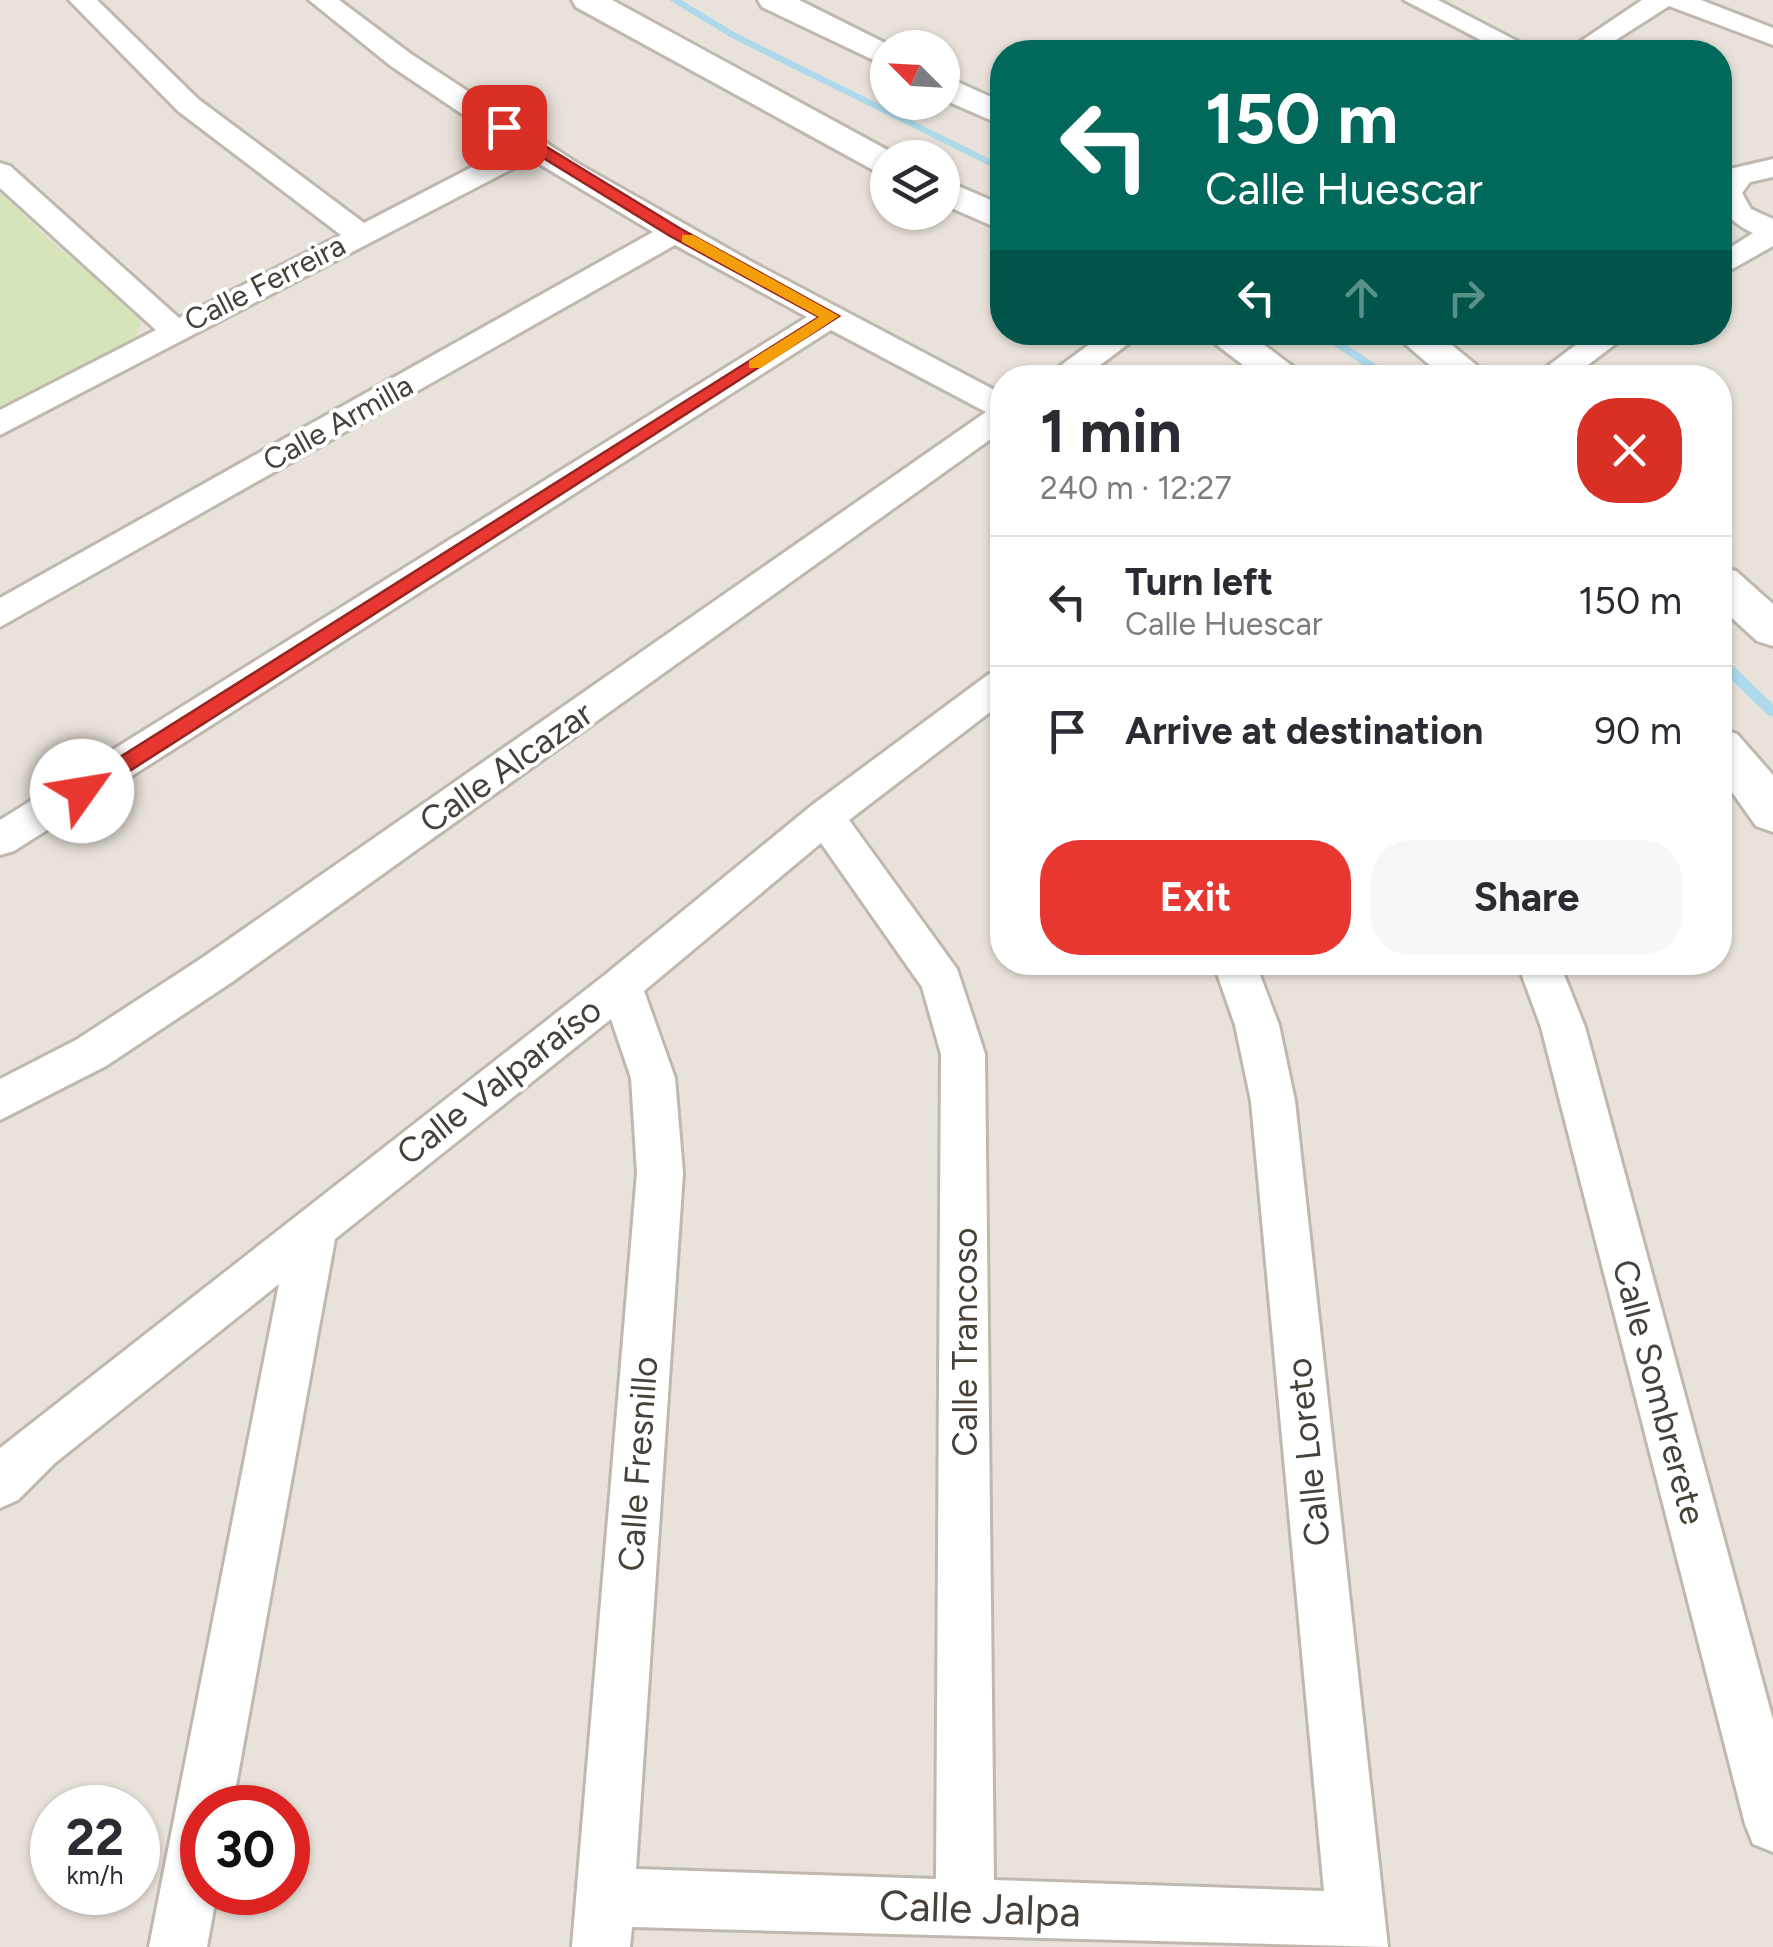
<!DOCTYPE html>
<meta charset="utf-8">
<style>
body{margin:0;font-family:Figtree,sans-serif;background:#f7f7f7;color:#2b2b33;height:100vh;display:flex;flex-direction:column;font-size:38px;white-space:nowrap}
*{box-sizing:border-box;margin:0}
p{font-size:32px;color:#7c7c81}
.icon{flex:none;width:55px;height:55px;fill:none;stroke:currentColor;stroke-width:2;stroke-linecap:round;stroke-linejoin:round}
.map{position:relative;flex:1;overflow:hidden}
.side{position:absolute;left:990px;top:365px;width:742px;height:610px;display:flex;flex-direction:column;background:#fff;border-radius:40px;box-shadow:0 2px 8px #0004}
.side>*{flex:none}
.banner{position:absolute;left:990px;top:40px;width:742px;height:305px;border-radius:40px;box-shadow:0 2px 8px #0004;background:#00695c;color:#fff;overflow:hidden}
.needle{width:65px;rotate:294deg}
.tools{position:absolute;left:870px;top:30px;display:grid;gap:20px}
.tools a{display:grid;place-items:center;width:90px;height:90px;border-radius:50%;background:#fff;box-shadow:0 2px 8px #0004;font-size:50px}
.speed{position:absolute;left:30px;top:1785px;display:flex;gap:20px;font-size:50px;font-weight:700;text-align:center}
.speed>*{display:grid;place-content:center;width:130px;height:130px;border-radius:50%;background:#fff;box-shadow:0 2px 8px #0004;line-height:1}
.speed small{font-size:25px;font-weight:400}
.speed .limit{border:15px solid #d22;background:#fff;color:#111}
.pin{position:absolute;display:grid;place-items:center;width:85px;height:85px;color:#fff;margin:-42px;border-radius:20px;box-shadow:0 5px 15px #0006}
.me{position:absolute;width:110px;margin:-55px;rotate:58deg;stroke-linejoin:round;filter:drop-shadow(0 0 8px #0008)}
.turn{display:flex;align-items:center;gap:35px;height:210px;padding:0 50px;font-size:45px}
.turn .icon{width:130px;height:130px;stroke-width:2.5}
.turn b{display:block;font-size:70px;line-height:85px}
.lanes{display:flex;align-items:center;height:95px;padding:0 50px;background:#0003;justify-content:center;gap:50px;direction:ltr}
.lanes .off{opacity:.35}
.round{display:grid;place-items:center;flex:none;width:105px;height:105px;border-radius:40px;background:#f7f7f7}
.overview{display:flex;align-items:center;justify-content:space-between;height:170px;padding:0 50px}
h1{font-size:60px;font-weight:700;line-height:75px}
.primary-button{display:flex;gap:20px;margin-top:auto;padding:20px 50px}
.primary-button a{flex:1;height:115px;border-radius:40px;background:#e73730;color:#fff;font-size:40px;font-weight:700;line-height:115px;text-align:center}
.primary-button a+a{background:#f7f7f7;color:#2b2b33}
ul{padding:0;list-style:none}
li{display:flex;align-items:center;gap:30px;height:130px;padding:0 50px;border-top:2px solid #e1e1e2}
li div{flex:1}
li b{display:block;font-size:38px}
li em{font-style:normal}
.map>svg:first-child{display:block}
.residential{fill:#e8e2da;fill-rule:evenodd}
.green{fill:#d6e5b9}
.lines{fill:none;stroke-linecap:round;stroke-linejoin:round}
.stream{fill:#aed9eb;fill-rule:evenodd}
.minor-casing{stroke:#bfb8af;stroke-width:6}
.tertiary-casing{stroke:#bfb8af;stroke-width:6}
.minor{fill:#fff;fill-rule:evenodd}
.tertiary{fill:#fff;fill-rule:evenodd}
.route{fill:#e73730;stroke:#96241f;stroke-width:2.5}
.slow{fill:#f59e0b}
.labels{text-anchor:middle;stroke-width:8;stroke-linejoin:round;paint-order:stroke}
.far-street-label{font-size:30px;fill:#48413a;stroke:#fff}
.street-label{font-size:35px;fill:#48413a;stroke:#fff}
.near-street-label{font-size:42px;fill:#48413a;stroke:#fff}
</style>
<div class="map">
<svg width="1773" height="1947" viewBox="0 0 1773 1947">
<rect width="100%" height="100%" fill="#f4f1ec"/>
<path class="residential" d="M0,0H1773V1947H0ZM888,48H942V102H888ZM1002,52H1720V332H1002ZM888,158H942V212H888ZM1002,378H1720V962H1002ZM52,1808H138V1892H52ZM202,1808H288V1892H202Z"/>
<path class="green" d="M0,192L57,247L137,309L141,325L131,343L0,410Z"/>
<g class="lines">
<path class="stream" d="M669,0H681L736,33L1002,165V172L730,37Z
M1313,332H1327L1397,378H1383Z
M1720,656L1725,658L1773,704V717L1768,715L1720,669Z"/>
<g class="minor-casing">
<path id="minor" d="M69,0H97L198,99L364,223L511,147L391,66L309,0H339L411,54L577,163L750,261L1002,394V431L232,982L106,1066L0,1120V1079L76,1040L202,958L986,412L831,330L14,851L0,855V820L807,317L675,245L0,627V598L653,232L531,159L0,435V410L156,330L0,188V163L10,166L179,318L341,235L178,111Z
M1404,0H1438L1538,52H1504Z
M1642,0H1701L1773,28V45L1669,6L1597,52H1565Z
M1773,159V177L1750,182L1742,193L1751,209L1773,219V246L1720,276V254L1753,233C1724,219 1708,198 1730,169Z
M1106,332H1144L1083,378H1044Z
M1593,332H1631L1571,378H1532Z
M1002,670V703L849,820L957,969L985,1054L994,1880L1324,1891L1251,1101L1235,1025L1213,962H1255L1279,1025L1295,1101L1388,1947L632,1927L630,1947H572L637,1173L631,1078L611,1019L335,1239L232,1808H202V1892H217L207,1947H149L279,1284L55,1463L18,1500L0,1508V1448L606,974L811,806L989,674ZM821,843L922,987L941,1054L936,1879L636,1869L683,1173L675,1078L644,991Z
M1517,962H1559L1585,1027L1773,1720V1852L1753,1844L1745,1824L1541,1027Z"/>
</g>
<g class="tertiary-casing">
<path id="tertiary" d="M572,0H612L902,158H888V174L875,171L576,7Z
M758,0H799L895,48H888V67L762,7Z
M942,75L1002,102V125L942,99Z
M942,179L1002,205V230L942,204Z
M1200,332H1247L1308,378H1260Z
M1391,332H1436L1492,378H1445Z
M1720,567L1736,571L1773,604V646L1757,641L1720,607Z
M1720,728L1737,734L1773,775V832L1756,826L1720,775Z"/>
</g>
<use href="#minor" class="minor"/>
<use href="#tertiary" class="tertiary"/>
</g>
<path class="route" d="M498,124H509L681,229L839,316L89,797H74V786L819,317L670,236L498,130Z"/>
<path class="slow" d="M682,235H693L839,316L761,368H749V361L819,317L682,242Z"/>
<g class="labels">
<g class="far-street-label">
<text transform="translate(265 283) rotate(-27)" y="10">Calle Ferreira</text>
<text transform="translate(338 423) rotate(-29)" y="10">Calle Armilla</text>
</g>
<g class="street-label">
<text transform="translate(506 767) rotate(-35)" y="12">Calle Alcazar</text>
<text transform="translate(499 1081) rotate(-38)" y="12">Calle Valparaíso</text>
<text transform="translate(965 1342) rotate(-90)" y="12">Calle Trancoso</text>
<text transform="translate(1659 1392) rotate(75)" y="12">Calle Sombrerete</text>
<text transform="translate(1308 1452) rotate(-96)" y="12">Calle Loreto</text>
<text transform="translate(638 1464) rotate(-86)" y="12">Calle Fresnillo</text>
</g>
<g class="near-street-label">
<text transform="translate(980 1908) rotate(2)" y="15">Calle Jalpa</text>
</g>
</g>
</svg>
<div class="tools">
<a><svg class="needle" viewBox="-14 -14 28 28"><path d="M0-13l5 13h-10z" fill="#e53935"/><path d="M0 13l5-13h-10z" fill="#7c7c81"/></svg></a>
<a><svg class="icon" aria-label="layers" viewBox="0 0 24 24"><path d="M12 4l9 5-9 5-9-5zM3 14l9 5 9-5"/></svg></a>
</div>
<div class="speed"><div>22<small>km/h</small></div><div class="limit">30</div></div>
<div class="pin" style="left:504px;top:127px;background:#d93025"><svg class="icon" aria-label="arrive" viewBox="0 0 24 24"><path d="M6 21V4h12l-3 4 3 4H6"/></svg></div>
<svg class="me" style="left:82px;top:791px" viewBox="-20 -20 40 40"><circle r="19" fill="#fff"/><path d="M0-13L10 11 0 6-10 11z" fill="#e73730"/></svg>
<div class="banner">
<div class="turn"><svg class="icon" aria-label="left" viewBox="0 0 24 24"><path d="M17 20v-9H6M10 6l-5 5 5 5"/></svg><div><b>150 m</b>Calle Huescar</div></div>
<div class="lanes"><svg class="icon" aria-label="left" viewBox="0 0 24 24"><path d="M17 20v-9H6M10 6l-5 5 5 5"/></svg><svg class="icon off" aria-label="ahead" viewBox="0 0 24 24"><path d="M12 20V5M6 11l6-6 6 6"/></svg><svg class="icon off" aria-label="right" viewBox="0 0 24 24"><path d="M7 20v-9h11M14 6l5 5-5 5"/></svg></div>
</div>
<section class="side">
<div class="overview"><div><h1>1 min</h1><p>240 m · 12:27</p></div><a class="round" style="background:#d93025;color:#fff"><svg class="icon" aria-label="close" viewBox="0 0 24 24"><path d="M6 6l12 12M18 6L6 18"/></svg></a></div>
<ul>
<li><svg class="icon" aria-label="left" viewBox="0 0 24 24"><path d="M17 20v-9H6M10 6l-5 5 5 5"/></svg><div><b>Turn left</b><p>Calle Huescar</p></div><em>150 m</em></li>
<li><svg class="icon" aria-label="arrive" viewBox="0 0 24 24"><path d="M6 21V4h12l-3 4 3 4H6"/></svg><div><b>Arrive at destination</b></div><em>90 m</em></li>
</ul>
<div class="primary-button"><a>Exit</a><a>Share</a></div>
</section>
</div>
